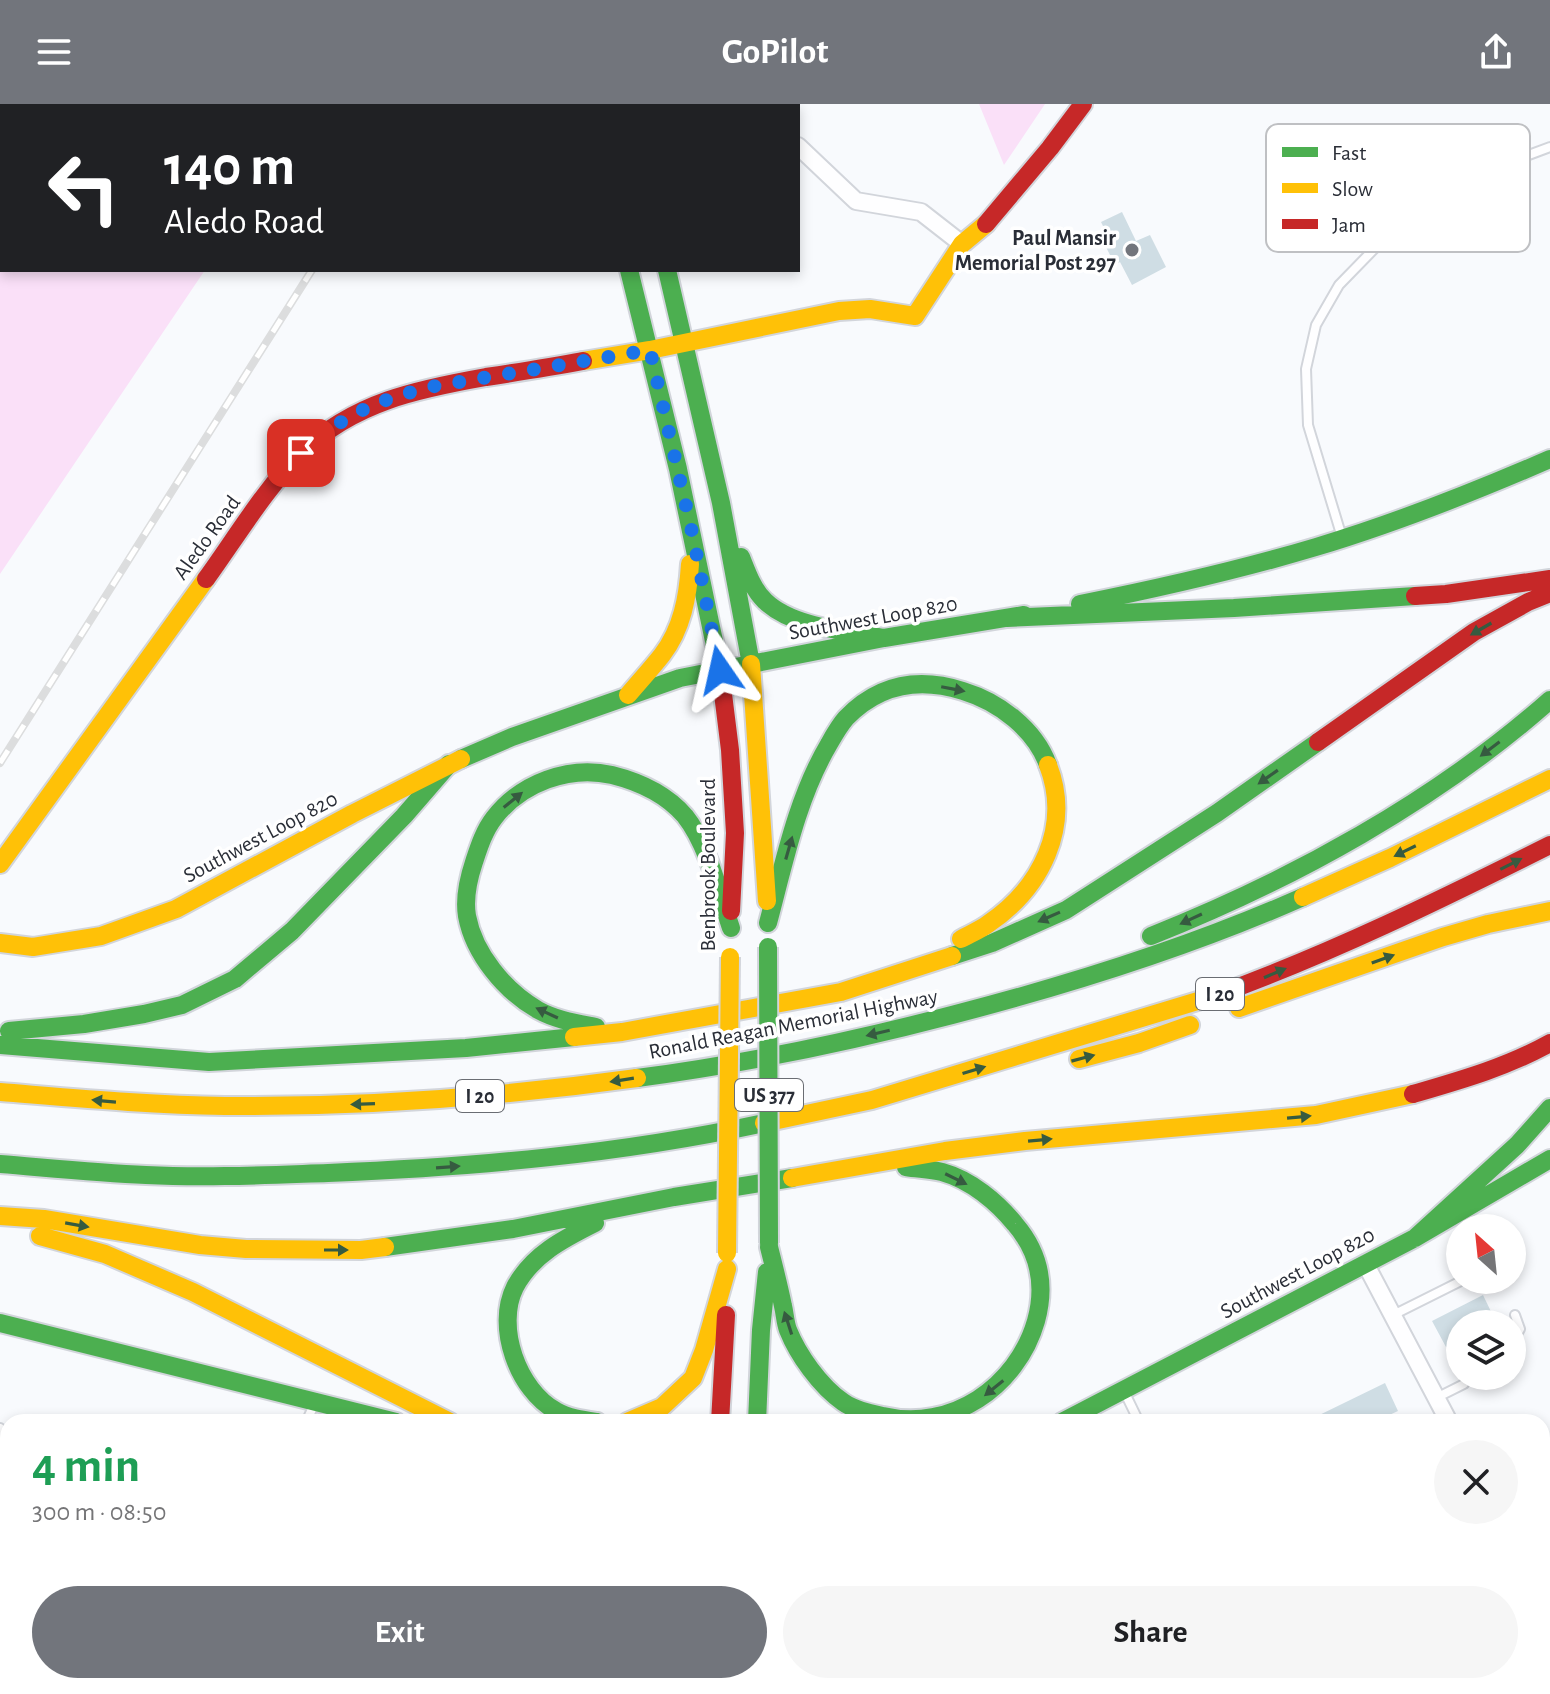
<!DOCTYPE html>
<meta charset="utf-8">
<style>
body{margin:0;font-family:"Alegreya Sans",sans-serif;background:#f6f6f6;color:#202124;height:100vh;display:flex;flex-direction:column;font-size:30px;white-space:nowrap}
*{box-sizing:border-box;margin:0}
p{font-size:26px;color:#757577}
.icon{flex:none;width:44px;height:44px;fill:none;stroke:currentColor;stroke-width:2;stroke-linecap:round;stroke-linejoin:round}
.map{position:relative;flex:1;overflow:hidden}
.details{position:absolute;left:0px;top:1310px;width:1550px;height:280px;display:flex;flex-direction:column;background:#fff;border-radius:24px 24px 0 0;box-shadow:0 4px 12px #0003}
.details>*{flex:none}
.banner{position:absolute;left:0px;top:0px;width:800px;height:168px;box-shadow:0 4px 12px #0003;background:#202124;color:#fff;overflow:hidden}
.needle{width:52px;rotate:333deg}
.fabs{position:absolute;left:1446px;top:1110px;display:grid;gap:16px}
.fabs a{display:grid;place-items:center;width:80px;height:80px;border-radius:50%;background:#fff;box-shadow:0 4px 12px #0003;font-size:40px}
.pin{position:absolute;display:grid;place-items:center;width:68px;height:68px;color:#fff;margin:-34px;border-radius:16px;box-shadow:0 4px 12px #0006}
.me{position:absolute;width:88px;margin:-44px;rotate:349deg;stroke-linejoin:round;filter:drop-shadow(0 0 6px #0008)}
.turn{display:flex;align-items:center;gap:28px;height:168px;padding:0 32px;font-size:36px}
.turn .icon{width:104px;height:104px;stroke-width:2.5}
.turn b{display:block;font-size:56px;line-height:68px}
.round{display:grid;place-items:center;flex:none;width:84px;height:84px;border-radius:42px;background:#f6f6f6}
.overview{display:flex;align-items:center;justify-content:space-between;height:136px;padding:0 32px}
h1{font-size:48px;font-weight:600;line-height:60px;color:#1e9e55}
.cta{display:flex;gap:16px;margin-top:auto;padding:16px 32px}
.cta a{flex:1;height:92px;border-radius:48px;background:#72757c;color:#fff;font-size:32px;font-weight:600;line-height:92px;text-align:center}
.cta a+a{background:#f6f6f6;color:#202124}
header{display:flex;justify-content:space-between;align-items:center;height:104px;padding:0 32px;background:#72757c;color:#fff;font-size:36px;font-weight:600}
.map>svg:first-child{display:block}
.built{fill:#e9eef6}
.green{fill:#fae0f8}
.building{fill:#cfdde4}
.lines{fill:none;stroke-linecap:round;stroke-linejoin:round}
.lane-casing{stroke:#d2d5db;stroke-width:12}
.street-casing{stroke:#d2d5db;stroke-width:20}
.fast-casing{stroke:#d2d5db;stroke-width:22}
.slow-casing{stroke:#d2d5db;stroke-width:22}
.jam-casing{stroke:#d2d5db;stroke-width:22}
.lane{stroke:#fefeff;stroke-width:8}
.street{stroke:#fefeff;stroke-width:16}
.fast{stroke:#4caf50;stroke-width:18}
.slow{stroke:#ffc107;stroke-width:18}
.jam{stroke:#c62828;stroke-width:18}
.rail-casing{stroke:#dcddde;stroke-width:8}
.rail{stroke:#fff;stroke-width:5;stroke-dasharray:15;stroke-linecap:butt}
.fast-bridge-casing{stroke:#d2d5db;stroke-width:22;stroke-linecap:butt}
.slow-bridge-casing{stroke:#d2d5db;stroke-width:22;stroke-linecap:butt}
.fast-bridge{stroke:#4caf50;stroke-width:18}
.slow-bridge{stroke:#ffc107;stroke-width:18}
.oneway{fill:#365b40}
.route{stroke:#1a73e8;stroke-width:14;stroke-dasharray:0 25.2}
.poi-dot{fill:#72757c;stroke:#fff;stroke-width:3}
.labels{text-anchor:middle;stroke-width:7;stroke-linejoin:round;paint-order:stroke}
.shield{fill:#fff;stroke:#6a6d73;stroke-width:2}
.shield-label{font-size:20px;font-weight:bold;fill:#2a2e37}
.poi-label{font-size:22px;font-weight:bold;fill:#2a2e37;stroke:#fff;text-anchor:end}
.street-label{font-size:22px;fill:#2a2e37;stroke:#fff}
.key{fill:#fff;stroke:#bfc0c3;stroke-width:2}
.key-label{font-size:22px;fill:#2a2e37}
</style>
<header><svg class="icon" aria-label="menu" viewBox="0 0 24 24"><path d="M4 6h16M4 12h16M4 18h16"/></svg>GoPilot<svg class="icon" aria-label="share" viewBox="0 0 24 24"><path d="M12 15V3M7 8l5-5 5 5M5 13v7h14v-7"/></svg></header>
<div class="map">
<svg width="1550" height="1590" viewBox="0 0 1550 1590">
<rect width="100%" height="100%" fill="#f8fafd"/>
<path class="built" d="M150,1582H643L641,1590H150Z
M750,1582H950L948,1590H748Z"/>
<path class="green" d="M0,0H317L315,2H2V166H205L0,470Z
M979,0H1045L1004,61Z"/>
<path class="building" d="M1122,108L1136,137L1150,131L1166,163L1132,181L1120,158L1115,161L1105,141L1111,138L1101,118Z
M1483,1191L1497,1220H1460V1236L1446,1243L1432,1217Z
M1385,1279L1398,1307L1374,1318H1305Z"/>
<g class="lines">
<g class="lane-casing">
<path id="lane" d="M1341,430L1308,321L1306,265L1316,221L1339,181L1376,143L1433,97L1502,61L1550,43
M1496,1176L1499,1180
M1393,1211L1463,1176
M1512,1238L1520,1225L1515,1211
M1124,1287L1139,1318
M1436,1294L1464,1280L1469,1272
M306,1318L315,1299
M0,1324L8,1352
M0,1402L8,1355
M0,1564L8,1565
M517,1582L525,1590
M173,1590L175,1582
M365,1590L367,1582
M773,1590L774,1582
M922,1590L924,1582"/>
</g>
<g class="street-casing">
<path id="street" d="M798,42L856,97L921,108L962,140
M1365,1159L1449,1318
M1542,1501L1550,1517
M1267,1582L1271,1590
M964,1590L966,1582"/>
</g>
<g class="fast-casing">
<path id="fast" d="M595,0L596,2
M629,166L678,365L720,566
M667,166L721,399L751,560
M741,453C747,468 753,486 765,497C793,524 848,527 884,534
M1080,500C1160,484 1239,466 1316,443C1396,419 1474,388 1550,355
M1007,514L1234,504L1415,492
M461,655L512,633L680,574L884,534L1024,511
M768,819C784,759 797,694 829,640C834,631 839,622 846,614C879,580 919,573 963,587C999,598 1035,625 1048,661
M1151,832C1292,776 1436,697 1550,596
M952,852L992,839L1066,806L1217,709L1318,638
M596,923C576,919 556,916 538,906C505,887 474,850 467,812C464,794 468,776 474,758C479,743 484,727 494,714C521,679 569,661 612,671C640,678 667,691 685,712C707,739 720,791 731,824
M9,927L84,920L144,910L182,901L235,875L292,827L404,712L449,660
M0,941L209,958L466,944L574,933
M637,974C743,960 849,938 952,911C1072,880 1190,843 1303,793
M0,1060C49,1064 97,1069 146,1071C207,1074 268,1071 328,1069C475,1063 620,1050 764,1019
M595,1119C563,1135 532,1151 515,1183C495,1223 518,1286 556,1307C568,1314 583,1316 597,1318
M1415,1134L1517,1041L1550,1004
M385,1143L513,1125L674,1093L792,1074
M769,1143C774,1163 779,1182 783,1202C785,1210 785,1218 788,1226C798,1251 820,1282 843,1298C854,1306 869,1309 883,1312C951,1328 1017,1283 1036,1217C1046,1181 1039,1148 1015,1120C997,1098 971,1076 942,1068C930,1065 918,1065 906,1063
M0,1219L396,1318
M757,1318L761,1226L767,1168
M1062,1318L1415,1134L1550,1055"/>
</g>
<g class="slow-casing">
<path id="slow" d="M631,0L632,2
M583,257L650,246L839,207L870,205L915,212L962,140L986,120
M751,560L767,797
M628,591C639,578 651,565 662,551C682,525 688,493 690,460
M0,760L206,475
M1303,793L1390,754L1550,675
M961,835C970,830 980,826 988,820C1041,784 1072,723 1048,661
M0,839L33,843L101,832L176,805L352,710L461,655
M1239,904L1443,833L1488,820L1550,807
M574,933L622,928L841,888L952,852
M1079,955L1139,939L1190,921
M0,988C75,994 150,1001 225,1002C363,1003 500,993 637,974
M764,1019L872,996L1214,892
M792,1074L945,1047L1025,1037L1316,1011L1413,990
M0,1112L44,1115L200,1141L246,1145L361,1146L385,1143
M40,1132L105,1150L193,1188L450,1318
M627,1318L662,1303L693,1274L704,1246L727,1165
M715,1590L716,1582"/>
</g>
<g class="jam-casing">
<path id="jam" d="M986,120L1050,44L1083,0
M206,475C235,435 267,382 302,348C354,298 418,285 486,273C519,268 551,263 583,257
M1415,492L1446,490L1550,475
M720,566L730,646L735,729L731,807
M1318,638L1474,528L1528,498L1550,489
M1214,892C1330,850 1440,796 1550,741
M1413,990C1461,976 1507,963 1550,939
M720,1318L726,1211
M685,1590L686,1582"/>
</g>
<use href="#lane" class="lane"/>
<use href="#street" class="street"/>
<use href="#fast" class="fast"/>
<use href="#slow" class="slow"/>
<use href="#jam" class="jam"/>
<g class="rail-casing">
<path id="rail" d="M416,2L418,0
M0,659L312,166"/>
</g>
<use href="#rail" class="rail"/>
<g class="fast-bridge-casing">
<path id="fast-bridge" d="M768,843L769,1139"/>
</g>
<g class="slow-bridge-casing">
<path id="slow-bridge" d="M727,1149L730,853"/>
</g>
<use href="#fast-bridge" class="fast-bridge"/>
<use href="#slow-bridge" class="slow-bridge"/>
</g>
<defs><path id="oneway-solid" d="M-6-.8H1V-3.2L6.5 0L1 3.2V.8H-6Z" transform="scale(2)"/></defs>
<g class="oneway">
<use href="#oneway-solid" transform="translate(1481 525) rotate(150)"/>
<use href="#oneway-solid" transform="translate(953 585) rotate(11)"/>
<use href="#oneway-solid" transform="translate(1490 645) rotate(143)"/>
<use href="#oneway-solid" transform="translate(1268 673) rotate(145)"/>
<use href="#oneway-solid" transform="translate(513 696) rotate(-39)"/>
<use href="#oneway-solid" transform="translate(789 744) rotate(-74)"/>
<use href="#oneway-solid" transform="translate(1405 747) rotate(154)"/>
<use href="#oneway-solid" transform="translate(1511 760) rotate(-27)"/>
<use href="#oneway-solid" transform="translate(1049 813) rotate(156)"/>
<use href="#oneway-solid" transform="translate(1191 815) rotate(155)"/>
<use href="#oneway-solid" transform="translate(1383 855) rotate(-20)"/>
<use href="#oneway-solid" transform="translate(1275 869) rotate(-23)"/>
<use href="#oneway-solid" transform="translate(547 909) rotate(-155)"/>
<use href="#oneway-solid" transform="translate(878 929) rotate(167)"/>
<use href="#oneway-solid" transform="translate(1083 954) rotate(-15)"/>
<use href="#oneway-solid" transform="translate(974 966) rotate(-17)"/>
<use href="#oneway-solid" transform="translate(622 976) rotate(171)"/>
<use href="#oneway-solid" transform="translate(104 997) rotate(-175)"/>
<use href="#oneway-solid" transform="translate(363 1000) rotate(178)"/>
<use href="#oneway-solid" transform="translate(1299 1013) rotate(-5)"/>
<use href="#oneway-solid" transform="translate(1040 1036) rotate(-5)"/>
<use href="#oneway-solid" transform="translate(448 1063) rotate(-4)"/>
<use href="#oneway-solid" transform="translate(956 1075) rotate(26)"/>
<use href="#oneway-solid" transform="translate(77 1121) rotate(10)"/>
<use href="#oneway-solid" transform="translate(336 1146)"/>
<use href="#oneway-solid" transform="translate(788 1219) rotate(-108)"/>
<use href="#oneway-solid" transform="translate(994 1284) rotate(141)"/>
</g>
<g class="lines">
<path class="route" d="M301,349C346,309 377,296 435,282L650,246L692,428L720,566"/>
</g>
<circle class="poi-dot" cx="1132" cy="146" r="8"/>
<g class="labels">
<g class="shield">
<rect x="1196" y="874" width="48" height="32" rx="6"/>
<rect x="735" y="975" width="68" height="32" rx="6"/>
<rect x="456" y="976" width="48" height="32" rx="6"/>
</g>
<g class="shield-label">
<text x="1220" y="897">I 20</text>
<text x="769" y="998">US 377</text>
<text x="480" y="999">I 20</text>
</g>
<g class="poi-label">
<text x="1116" y="141">Paul Mansir<tspan x="1116" dy="25">Memorial Post 297</tspan></text>
</g>
<g class="street-label">
<text transform="translate(206 433) rotate(-54)" y="8">Aledo Road</text>
<text transform="translate(873 513) rotate(-10)" y="8">Southwest Loop 820</text>
<text transform="translate(260 732) rotate(-28)" y="8">Southwest Loop 820</text>
<text transform="translate(707 761) rotate(-90)" y="8">Benbrook Boulevard</text>
<text transform="translate(793 919) rotate(-11)" y="8">Ronald Reagan Memorial Highway</text>
<text transform="translate(1297 1168) rotate(-28)" y="8">Southwest Loop 820</text>
</g>
</g>
<rect x="1266" y="20" width="264" height="128" rx="12" class="key"/>
<rect x="1282" y="43" width="36" height="10" fill="#4caf50"/>
<rect x="1282" y="79" width="36" height="10" fill="#ffc107"/>
<rect x="1282" y="115" width="36" height="10" fill="#c62828"/>
<g class="key-label">
<text x="1332" y="56">Fast</text>
<text x="1332" y="92">Slow</text>
<text x="1332" y="128">Jam</text>
</g>
</svg>
<div class="fabs">
<a><svg class="needle" viewBox="-14 -14 28 28"><path d="M0-13l5 13h-10z" fill="#e53935"/><path d="M0 13l5-13h-10z" fill="#757577"/></svg></a>
<a><svg class="icon" aria-label="layers" viewBox="0 0 24 24"><path d="M12 4l9 5-9 5-9-5zM3 14l9 5 9-5"/></svg></a>
</div>
<div class="pin" style="left:301px;top:349px;background:#d93025"><svg class="icon" aria-label="arrive" viewBox="0 0 24 24"><path d="M6 21V4h12l-3 4 3 4H6"/></svg></div>
<svg class="me" style="left:720px;top:566px" viewBox="-20 -20 40 40"><path d="M0-17L14 15 0 8-14 15z" fill="#1a73e8" stroke="#fff" stroke-width="4"/></svg>
<div class="banner">
<div class="turn"><svg class="icon" aria-label="left" viewBox="0 0 24 24"><path d="M17 20v-9H6M10 6l-5 5 5 5"/></svg><div><b>140 m</b>Aledo Road</div></div>
</div>
<section class="details">
<div class="overview"><div><h1>4 min</h1><p>300 m · 08:50</p></div><a class="round"><svg class="icon" aria-label="close" viewBox="0 0 24 24"><path d="M6 6l12 12M18 6L6 18"/></svg></a></div>
<div class="cta"><a>Exit</a><a>Share</a></div>
</section>
</div>
